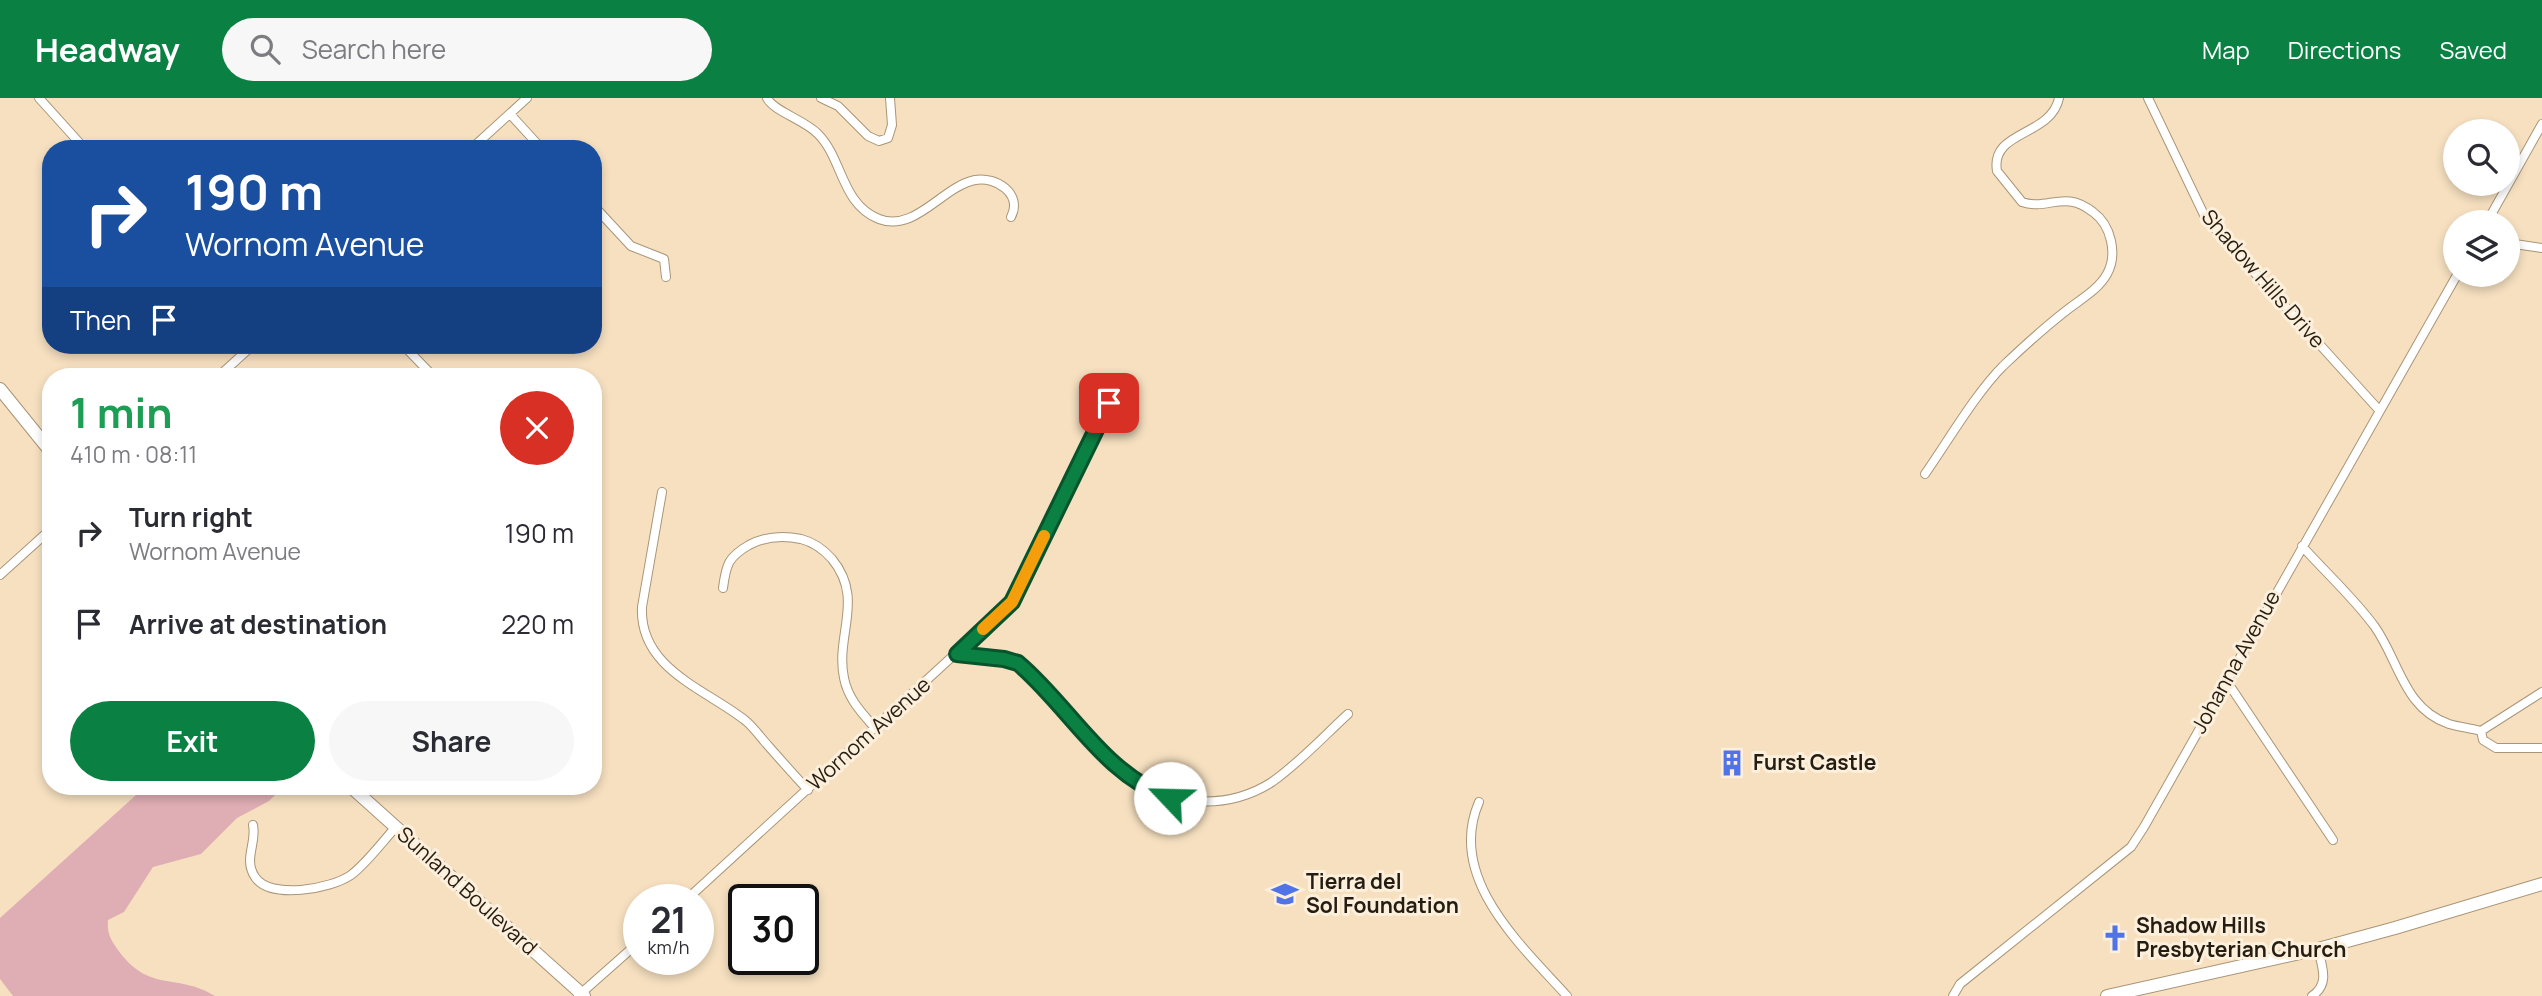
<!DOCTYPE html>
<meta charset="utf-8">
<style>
body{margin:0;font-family:Manrope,sans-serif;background:#f7f7f7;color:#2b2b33;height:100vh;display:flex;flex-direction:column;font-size:26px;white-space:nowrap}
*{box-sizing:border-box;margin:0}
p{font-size:23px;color:#7c7c81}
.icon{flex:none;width:38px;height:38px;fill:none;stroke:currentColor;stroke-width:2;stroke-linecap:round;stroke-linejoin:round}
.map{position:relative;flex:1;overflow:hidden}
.sheet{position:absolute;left:42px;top:270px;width:560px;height:427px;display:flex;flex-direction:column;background:#fff;border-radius:28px;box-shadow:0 4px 10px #0003}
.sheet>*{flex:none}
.top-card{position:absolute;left:42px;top:42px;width:560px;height:214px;border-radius:28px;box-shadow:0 4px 10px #0003;background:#1a4fa0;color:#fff;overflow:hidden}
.tools{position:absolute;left:2443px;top:21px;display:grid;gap:14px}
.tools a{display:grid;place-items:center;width:77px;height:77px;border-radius:50%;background:#fff;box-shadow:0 4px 10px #0003;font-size:35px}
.speed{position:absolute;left:623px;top:786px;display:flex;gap:14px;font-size:35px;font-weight:700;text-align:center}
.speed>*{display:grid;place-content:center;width:91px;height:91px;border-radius:50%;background:#fff;box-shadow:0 4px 10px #0003;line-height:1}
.speed small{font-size:18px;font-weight:400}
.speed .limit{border:4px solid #111;border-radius:10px;background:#fff;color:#111}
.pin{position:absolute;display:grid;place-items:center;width:60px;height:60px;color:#fff;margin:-30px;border-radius:14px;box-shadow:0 4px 10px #0006}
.me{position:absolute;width:77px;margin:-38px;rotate:294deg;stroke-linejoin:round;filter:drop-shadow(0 0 5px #0008)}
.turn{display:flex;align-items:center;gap:24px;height:147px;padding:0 28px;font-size:32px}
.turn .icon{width:91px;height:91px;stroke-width:2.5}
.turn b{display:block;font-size:49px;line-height:60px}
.then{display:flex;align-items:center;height:66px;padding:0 28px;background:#0003;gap:14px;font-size:26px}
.round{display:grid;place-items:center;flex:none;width:74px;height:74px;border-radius:37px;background:#f7f7f7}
.overview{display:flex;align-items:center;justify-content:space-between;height:119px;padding:0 28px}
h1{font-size:42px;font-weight:700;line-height:52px;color:#1e9e55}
.primary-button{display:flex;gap:14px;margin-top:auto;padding:14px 28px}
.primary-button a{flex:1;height:80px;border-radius:42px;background:#0b8043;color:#fff;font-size:28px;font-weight:700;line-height:80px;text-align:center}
.primary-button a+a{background:#f7f7f7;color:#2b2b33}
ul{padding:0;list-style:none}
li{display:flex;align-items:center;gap:21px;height:91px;padding:0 28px}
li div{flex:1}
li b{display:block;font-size:26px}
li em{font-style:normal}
header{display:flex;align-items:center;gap:42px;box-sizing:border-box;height:98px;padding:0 35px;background:#0b8043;color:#fff}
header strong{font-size:33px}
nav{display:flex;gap:38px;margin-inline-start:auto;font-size:24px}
.search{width:490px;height:63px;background:#f7f7f7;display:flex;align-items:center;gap:18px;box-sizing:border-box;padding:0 24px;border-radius:38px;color:#7c7c81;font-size:26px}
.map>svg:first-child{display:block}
.green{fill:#dfaeb4}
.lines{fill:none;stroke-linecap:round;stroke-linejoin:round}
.street-casing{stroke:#a99577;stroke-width:10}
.primary-casing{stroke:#a99577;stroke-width:14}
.street{stroke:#fff;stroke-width:8}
.primary{stroke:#fff;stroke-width:12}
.route-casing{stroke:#07532c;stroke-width:18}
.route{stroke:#0b8043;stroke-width:12}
.slow{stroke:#f59e0b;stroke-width:12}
.labels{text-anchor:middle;stroke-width:6;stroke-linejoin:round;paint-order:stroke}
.street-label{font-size:21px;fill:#251d11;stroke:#fcefdb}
.poi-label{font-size:21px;font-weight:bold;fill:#251d11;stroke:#fcefdb;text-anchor:start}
</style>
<header>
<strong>Headway</strong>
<div class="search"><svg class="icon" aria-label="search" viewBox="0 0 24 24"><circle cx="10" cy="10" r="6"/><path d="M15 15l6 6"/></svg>Search here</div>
<nav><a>Map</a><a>Directions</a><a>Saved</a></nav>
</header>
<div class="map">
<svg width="2542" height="898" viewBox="0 0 2542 898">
<rect width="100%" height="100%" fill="#f6e0c0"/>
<path class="green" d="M146,688H284L269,703L237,720L201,756L153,769L124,814L108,822C107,835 110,841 118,852C150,896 176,874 215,898H13L0,881V820Z"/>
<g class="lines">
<g class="street-casing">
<path id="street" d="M39,0L85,51
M767,0C773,13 805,22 818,36C843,61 841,106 879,121C915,135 943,88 975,82C996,78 1023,96 1011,119
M821,0L838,8L868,38L879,43L888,40L892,27L890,0
M2148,0L2206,121L2379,312
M510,16L542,51
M471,51L527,0
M593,107L631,148L664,161L666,179
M2487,124L2542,26
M2508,145L2542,150
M403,247L433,278
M219,278L253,247
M1925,376C1948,343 1976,295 2003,268C2024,248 2045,229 2067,212C2081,201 2098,192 2107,176C2118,156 2111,127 2093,114C2064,91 2048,113 2022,104L1997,73C1990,32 2051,39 2059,0
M662,394L642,509C639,571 706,591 746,623C753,629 759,637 764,643C779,660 793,676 808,692
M2302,448C2326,475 2354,500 2375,529C2399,563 2404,611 2449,626C2459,629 2470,630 2481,633L2542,594
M0,477L51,431
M723,490C726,467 728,459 749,447C766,438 782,437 801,441C813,444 824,452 832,461C865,501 835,537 844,580C848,601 862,615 875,630
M957,556L1004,561L1018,565C1053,595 1080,634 1113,667C1155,707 1222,716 1272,684C1299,665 1324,638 1348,616
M2226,582L2333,742
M2481,633L2483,642L2496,650H2542
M1479,704C1446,780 1521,847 1567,898
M253,727C257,745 243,761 255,779C270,802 331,791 351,777C367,765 382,744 396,729
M686,802L1012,504L1109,305
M578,898L639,844
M1953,898L1960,886L2131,749L2144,729L2457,177
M2312,898C2330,886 2322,869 2318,851"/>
</g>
<g class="primary-casing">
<path id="primary" d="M0,291L51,354
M350,688L584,898
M2107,898L2318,851L2395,830L2542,786"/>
</g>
<use href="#street" class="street"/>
<use href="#primary" class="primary"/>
</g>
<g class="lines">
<g class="route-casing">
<path id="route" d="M1109,305L1012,504L957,556L1004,561L1018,565C1070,609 1103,676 1170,700"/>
</g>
<use href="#route" class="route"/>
<path class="slow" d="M983,531L1012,504L1044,438"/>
</g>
<defs>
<g id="building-bare" transform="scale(2.1)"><path d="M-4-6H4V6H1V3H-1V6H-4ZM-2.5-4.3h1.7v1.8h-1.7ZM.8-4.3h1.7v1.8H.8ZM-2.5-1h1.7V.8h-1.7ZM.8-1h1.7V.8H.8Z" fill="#5074e8" stroke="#fcefdb" stroke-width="2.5" paint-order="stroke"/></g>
<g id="school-bare" transform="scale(2.1)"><path d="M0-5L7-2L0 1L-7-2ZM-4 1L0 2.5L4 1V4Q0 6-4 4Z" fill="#5074e8" stroke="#fcefdb" stroke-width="2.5" paint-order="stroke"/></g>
<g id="church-bare" transform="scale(2.1)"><path d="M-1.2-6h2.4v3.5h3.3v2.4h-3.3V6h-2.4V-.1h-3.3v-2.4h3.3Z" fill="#5074e8" stroke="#fcefdb" stroke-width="2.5" paint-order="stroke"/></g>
</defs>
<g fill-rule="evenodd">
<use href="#building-bare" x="1732" y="665"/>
<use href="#school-bare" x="1285" y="796"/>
<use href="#church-bare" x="2115" y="840"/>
</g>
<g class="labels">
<g class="street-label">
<text transform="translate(2263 181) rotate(49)" y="7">Shadow Hills Drive</text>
<text transform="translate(2236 564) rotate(-61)" y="7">Johanna Avenue</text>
<text transform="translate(869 636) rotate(-42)" y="7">Wornom Avenue</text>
<text transform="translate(467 793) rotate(42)" y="7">Sunland Boulevard</text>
</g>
<g class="poi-label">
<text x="1753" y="672">Furst Castle</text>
<text x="1306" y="791">Tierra del<tspan x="1306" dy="24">Sol Foundation</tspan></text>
<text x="2136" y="835">Shadow Hills<tspan x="2136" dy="24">Presbyterian Church</tspan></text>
</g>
</g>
</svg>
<div class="tools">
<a><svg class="icon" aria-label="search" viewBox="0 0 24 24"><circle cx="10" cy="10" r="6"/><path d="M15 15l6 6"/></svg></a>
<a><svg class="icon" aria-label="layers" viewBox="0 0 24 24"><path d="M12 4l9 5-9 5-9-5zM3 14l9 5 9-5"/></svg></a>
</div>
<div class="speed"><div>21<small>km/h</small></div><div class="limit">30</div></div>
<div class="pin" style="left:1109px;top:305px;background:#d93025"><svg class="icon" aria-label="arrive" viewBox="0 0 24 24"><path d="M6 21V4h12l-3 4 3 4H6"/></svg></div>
<svg class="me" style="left:1170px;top:700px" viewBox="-20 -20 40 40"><circle r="19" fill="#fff"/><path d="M0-13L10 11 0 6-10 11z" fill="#0b8043"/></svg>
<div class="top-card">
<div class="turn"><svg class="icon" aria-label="right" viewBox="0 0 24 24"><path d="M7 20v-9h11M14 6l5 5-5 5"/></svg><div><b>190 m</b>Wornom Avenue</div></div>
<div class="then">Then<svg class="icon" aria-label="arrive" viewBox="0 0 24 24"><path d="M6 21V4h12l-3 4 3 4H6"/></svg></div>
</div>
<section class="sheet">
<div class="overview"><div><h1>1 min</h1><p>410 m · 08:11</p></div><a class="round" style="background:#d93025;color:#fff"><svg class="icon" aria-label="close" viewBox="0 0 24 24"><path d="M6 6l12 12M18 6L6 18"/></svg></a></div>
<ul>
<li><svg class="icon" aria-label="right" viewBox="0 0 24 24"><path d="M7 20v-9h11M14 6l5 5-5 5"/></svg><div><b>Turn right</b><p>Wornom Avenue</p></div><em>190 m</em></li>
<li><svg class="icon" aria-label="arrive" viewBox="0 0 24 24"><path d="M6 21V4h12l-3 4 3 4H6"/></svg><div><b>Arrive at destination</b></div><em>220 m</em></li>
</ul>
<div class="primary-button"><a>Exit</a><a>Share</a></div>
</section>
</div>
